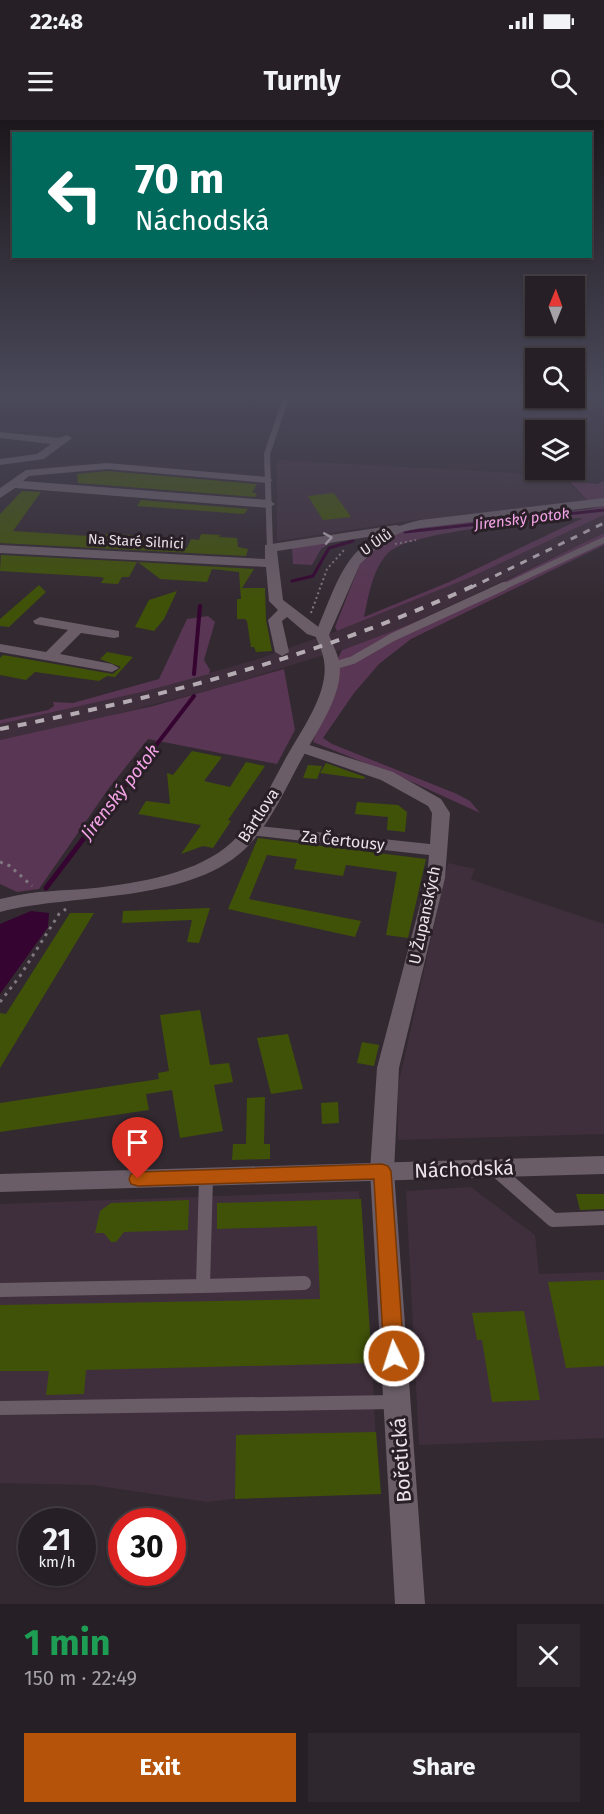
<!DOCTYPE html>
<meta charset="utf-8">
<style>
body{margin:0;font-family:"Fira Sans",sans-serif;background:#2e272d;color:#f1f3f6;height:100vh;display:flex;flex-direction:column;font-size:22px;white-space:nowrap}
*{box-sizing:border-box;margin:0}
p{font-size:20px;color:#a4a2a7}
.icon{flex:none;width:33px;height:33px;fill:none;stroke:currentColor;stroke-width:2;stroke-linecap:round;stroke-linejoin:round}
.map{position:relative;height:1484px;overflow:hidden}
.sheet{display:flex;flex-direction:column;background:#261f25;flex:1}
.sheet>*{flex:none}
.guide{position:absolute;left:12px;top:12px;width:580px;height:126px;border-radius:0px;box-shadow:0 2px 4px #0004,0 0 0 2px #423d42;background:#00695c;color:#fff;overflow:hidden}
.needle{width:39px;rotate:1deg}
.fabs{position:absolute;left:525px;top:156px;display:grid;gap:12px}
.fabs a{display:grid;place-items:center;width:60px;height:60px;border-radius:0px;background:#261f25;box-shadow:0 2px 4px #0004,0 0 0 2px #423d42;font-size:30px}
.speed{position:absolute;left:18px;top:1388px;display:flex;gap:12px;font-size:30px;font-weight:700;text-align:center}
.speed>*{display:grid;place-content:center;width:78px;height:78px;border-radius:50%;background:#261f25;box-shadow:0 2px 4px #0004,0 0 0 2px #423d42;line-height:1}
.speed small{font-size:15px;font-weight:400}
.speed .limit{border:9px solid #d22;background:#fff;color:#111}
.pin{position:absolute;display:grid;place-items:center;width:51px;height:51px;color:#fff;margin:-62px -26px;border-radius:50% 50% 50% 0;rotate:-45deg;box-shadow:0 0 6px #0007}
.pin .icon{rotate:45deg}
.me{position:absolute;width:66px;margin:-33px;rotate:356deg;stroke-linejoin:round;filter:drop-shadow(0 0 4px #0008)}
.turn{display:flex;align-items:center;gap:21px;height:126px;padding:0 24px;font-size:27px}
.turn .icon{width:78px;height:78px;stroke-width:2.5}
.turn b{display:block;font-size:42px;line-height:51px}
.round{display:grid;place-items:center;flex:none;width:63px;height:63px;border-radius:0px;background:#2e272d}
.overview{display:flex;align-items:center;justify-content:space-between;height:102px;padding:0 24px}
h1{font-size:36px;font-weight:700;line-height:45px;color:#1e9e55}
.action{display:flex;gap:12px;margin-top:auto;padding:12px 24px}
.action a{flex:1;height:69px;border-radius:0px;background:#b45309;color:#fff;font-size:24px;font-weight:700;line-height:69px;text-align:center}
.action a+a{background:#2e272d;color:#f1f3f6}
.status{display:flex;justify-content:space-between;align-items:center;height:42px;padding:0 30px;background:#261f25;direction:ltr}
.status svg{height:16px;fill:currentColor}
header{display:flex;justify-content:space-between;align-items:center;height:78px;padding:0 24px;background:#261f25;font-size:27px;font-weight:700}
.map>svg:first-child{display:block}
.built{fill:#3f2f3c}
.green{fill:#593653;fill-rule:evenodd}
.water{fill:#350430}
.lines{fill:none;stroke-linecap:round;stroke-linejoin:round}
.stream-far2{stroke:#350430;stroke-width:3}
.stream-far1{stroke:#350430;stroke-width:4}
.stream{stroke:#350430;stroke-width:5}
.building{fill:#405208}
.path-far1{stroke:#81777f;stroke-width:2;stroke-dasharray:2 3;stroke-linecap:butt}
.path{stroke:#81777f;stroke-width:3;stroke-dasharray:3 5;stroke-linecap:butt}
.lane-far2{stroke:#6a5d67;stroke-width:6}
.lane-far1{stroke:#6a5d67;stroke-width:8}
.lane{stroke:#6a5d67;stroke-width:14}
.street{fill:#6a5d67;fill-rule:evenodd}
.secondary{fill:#6a5d67;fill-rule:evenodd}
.rail-far1{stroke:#b4acb2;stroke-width:3;stroke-dasharray:7 7;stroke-linecap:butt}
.rail{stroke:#b4acb2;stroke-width:4;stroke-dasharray:9 9;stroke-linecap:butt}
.oneway{stroke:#b1a7ae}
.route{fill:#b45309;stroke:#753606;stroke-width:1.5}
.labels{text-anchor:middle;stroke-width:6;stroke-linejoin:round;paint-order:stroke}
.far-street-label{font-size:14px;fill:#ebe3e9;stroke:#291f27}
.far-water-label{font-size:15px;font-style:italic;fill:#f3a3e6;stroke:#291f27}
.street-label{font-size:16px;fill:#ebe3e9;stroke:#291f27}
.water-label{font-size:18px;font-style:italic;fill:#f3a3e6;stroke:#291f27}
.near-street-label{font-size:20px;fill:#ebe3e9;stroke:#291f27}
</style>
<div class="status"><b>22:48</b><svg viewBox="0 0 49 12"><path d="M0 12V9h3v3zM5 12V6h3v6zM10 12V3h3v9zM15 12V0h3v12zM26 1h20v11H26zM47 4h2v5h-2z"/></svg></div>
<header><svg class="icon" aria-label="menu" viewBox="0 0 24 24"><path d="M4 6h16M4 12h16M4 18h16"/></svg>Turnly<svg class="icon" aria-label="search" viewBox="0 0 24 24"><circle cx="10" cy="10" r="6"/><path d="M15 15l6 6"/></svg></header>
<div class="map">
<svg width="604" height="1484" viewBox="0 0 604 1484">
<rect width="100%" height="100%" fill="#332931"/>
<path class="built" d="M277,340L513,353L568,362L588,381L409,401L277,421Z
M604,395V413L457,483L376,519L221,567L86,602L0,620V604L142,572L255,540L337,511L469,458Z
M448,743L475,749L471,759L478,762L604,804V1014L398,1020V966Z
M471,1067L535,1115L539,1154L604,1152V1318L419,1325L406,1071Z
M359,1071L371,1224L378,1362L207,1382L92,1365L0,1363V1084Z"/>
<path class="green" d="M569,361L597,364L604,361V378L588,381Z
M604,385V395L469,458L337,511L335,507L363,436L390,415L424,405L589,389ZM583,398L449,462L364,497C369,475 372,450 388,433C408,411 549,399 583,398Z
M604,413V425L411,519L379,544L354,573L323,618L332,624L457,674L470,681L480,693L412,662L313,622L336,542L342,530C433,499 519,454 604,413Z
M332,422L321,429L312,445L293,444L292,427Z
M208,496L215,502L204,540L210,550L209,554L142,572L0,604V600L48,590L54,586L53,582L73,583L159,559L187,499Z
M284,549L295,610L277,644L148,619L109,668L39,769L17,772L0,764V620L153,586Z"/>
<path class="water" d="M31,791L49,793L48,807L0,874V804Z"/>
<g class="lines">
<path class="stream-far2" d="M405,412L604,390
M292,461L313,456L329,428L353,421"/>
<path class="stream-far1" d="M194,554L200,486
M83,720L194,576"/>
<path class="stream" d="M46,768L84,718"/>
</g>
<path class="building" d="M107,351L257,364L252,373H257L255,377L78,363L77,354Z
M22,371L41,372L13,411L104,417L106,414L128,415L161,418L157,426L187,428L191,419L199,420L201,414L220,415L219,417L237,418L238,427L248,429L246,436L0,423V394Z
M334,373L351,397L323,400L308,376Z
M141,380L248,389L244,394L137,386Z
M1,435L137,442L129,457H122L118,464L101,463L104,458L100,457L0,451Z
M138,442L254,449L242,468H265L266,500L272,531L256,532L254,527H251L247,501L245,499H237V479H241L239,452L212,449L207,462L160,459Z
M39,465L46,472L9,507L0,506V499Z
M177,471L164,499L154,511L135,507L149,480Z
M107,532L133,537L115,557L107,556L99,561L35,552L26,560L0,555V538L3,535L113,554L121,547L100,539Z
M192,631L222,637L204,661L230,667L246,642L265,646L228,700L231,701L213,728L203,726L181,734L201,705L138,694L146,681L170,684L167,653L173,655Z
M326,643L365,657L364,659L320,653Z
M308,645L322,646L317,659L303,658Z
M357,682L398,685L407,692L405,712L387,710L388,697L355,694Z
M258,718L426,739L408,818L386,815L397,752L346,745L343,756L294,749L297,739L267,735L249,779L361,801L355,817L228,789Z
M210,788L199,823L187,822L192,800L122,803L123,791Z
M70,793H94L0,948V893L6,894Z
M200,890L210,945L229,943L233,962L214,965L223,1011L180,1018L172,970L146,974L149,990L0,1012V983L159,959L158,953L169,951L160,895Z
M288,914L303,969L271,974L257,918Z
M362,922L379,925L374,946L357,943Z
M265,977L264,1024H270V1039L232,1040L233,1024H246L247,978Z
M338,982L339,1003L322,1004L321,983Z
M576,1074H604V1089L580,1090Z
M361,1079L372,1243L86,1250L84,1274L46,1275L49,1251H0V1185L320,1179L317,1106L217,1109V1083Z
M189,1080L188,1110L124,1112L116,1122H111L104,1113H95L100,1091L111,1083Z
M604,1160V1246L566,1248L548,1162Z
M524,1191L540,1280L492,1282L482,1220H477L472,1193Z
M376,1312L381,1374L235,1379L236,1315Z"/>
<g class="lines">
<path class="path-far1" d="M395,424L416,420
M311,493L327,449L345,429"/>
<path class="path" d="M0,742L10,746L32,766
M0,882L20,856L59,794L66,789"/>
<path class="lane-far2" d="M270,428L267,334L287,275
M501,468L604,420"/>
<path class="lane-far1" d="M333,546L353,540L393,517L504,466"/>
<path class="lane" d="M496,1050L553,1100L604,1098
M206,1057L203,1166L304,1163
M0,1170L203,1166
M0,1288L395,1282"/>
<path class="street" d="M0,312L59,318L67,315L72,318L44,339L0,345V339L37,334L51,324L0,318Z
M107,343L267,357L273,360L267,363L107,349L29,356L23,361L269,380L275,384L269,388L15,368L0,378V368L26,350Z
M396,405L400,406V412L277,431L283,480L329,515L322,519L307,514L287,497L282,501L289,532L282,536L275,532L268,500L278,490L269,481L266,447L0,433V425L265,439V425Z
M40,497L119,511V517L114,518L81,513L60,534L112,544L119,548L112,552L0,532V524L46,532L68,510L35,504L33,501Z
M300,622L393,652L441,679L450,693L445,758L399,948L394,1051L425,1484H395L370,1051L377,948L427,758L429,735L249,715L240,710L249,705L430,724L432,693L428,686L381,660L294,630L292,627Z"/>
<path class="secondary" d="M604,378V386L420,408L402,412L384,421L360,444L329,515C332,523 337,532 339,541C345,571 319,608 305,633C287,664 271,705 244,730C185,784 72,773 0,792V779L5,778C35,770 65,771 95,768C139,763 199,753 232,722C258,698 273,659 291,629C305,605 329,570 324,541C323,532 318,523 315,515C342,451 346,418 420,400Z
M604,1036V1054L0,1072V1054Z"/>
<path class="rail-far1" d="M470,468L604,403"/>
<path class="rail" d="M0,609C163,577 322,535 473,466"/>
</g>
<defs><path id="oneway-chevron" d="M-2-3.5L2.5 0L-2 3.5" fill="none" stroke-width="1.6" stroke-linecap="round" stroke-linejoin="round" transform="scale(1.5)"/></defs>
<use class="oneway" href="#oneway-chevron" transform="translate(328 418) rotate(-10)"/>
<linearGradient id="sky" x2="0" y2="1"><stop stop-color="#1c171b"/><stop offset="0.57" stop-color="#4a495a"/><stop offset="1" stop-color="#4a495a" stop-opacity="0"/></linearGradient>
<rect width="604" height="482" fill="url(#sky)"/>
<path class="route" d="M382,1044L388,1046L391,1051L404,1236L401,1242L394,1245L387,1242L384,1236L374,1059L138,1066L131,1064L129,1059L131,1054L138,1052Z"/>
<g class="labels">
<g class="far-street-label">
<text transform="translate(136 421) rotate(3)" y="5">Na Staré Silnici</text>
<text transform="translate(376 422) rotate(-35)" y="5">U Úlů</text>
</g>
<g class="far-water-label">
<text transform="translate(522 399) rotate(-7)" y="5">Jirenský potok</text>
</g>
<g class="street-label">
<text transform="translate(258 695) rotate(-57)" y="6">Bártlova</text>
<text transform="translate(343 720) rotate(6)" y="6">Za Čertousy</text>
<text transform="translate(424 795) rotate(-78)" y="6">U Županských</text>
</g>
<g class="water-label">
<text transform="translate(120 672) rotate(-52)" y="6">Jirenský potok</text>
</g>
<g class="near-street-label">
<text transform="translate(464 1049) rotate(-2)" y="7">Náchodská</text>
<text transform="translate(401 1340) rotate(-94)" y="7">Bořetická</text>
</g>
</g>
</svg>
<div class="fabs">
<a><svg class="needle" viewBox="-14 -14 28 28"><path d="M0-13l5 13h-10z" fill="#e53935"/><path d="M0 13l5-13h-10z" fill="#a4a2a7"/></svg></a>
<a><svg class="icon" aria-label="search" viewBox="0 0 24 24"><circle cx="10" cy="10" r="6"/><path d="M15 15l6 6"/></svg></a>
<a><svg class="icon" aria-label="layers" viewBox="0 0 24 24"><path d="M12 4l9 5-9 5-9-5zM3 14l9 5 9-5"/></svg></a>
</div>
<div class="speed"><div>21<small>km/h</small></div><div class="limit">30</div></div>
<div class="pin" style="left:138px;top:1059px;background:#d93025"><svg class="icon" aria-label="arrive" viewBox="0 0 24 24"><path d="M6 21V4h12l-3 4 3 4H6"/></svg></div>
<svg class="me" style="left:394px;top:1236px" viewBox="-20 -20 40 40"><circle r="17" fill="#b45309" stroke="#fff" stroke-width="3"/><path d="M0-11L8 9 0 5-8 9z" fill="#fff"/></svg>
<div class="guide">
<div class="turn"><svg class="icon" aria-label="left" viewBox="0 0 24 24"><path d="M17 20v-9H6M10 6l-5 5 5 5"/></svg><div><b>70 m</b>Náchodská</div></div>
</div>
</div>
<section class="sheet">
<div class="overview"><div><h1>1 min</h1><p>150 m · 22:49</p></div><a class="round"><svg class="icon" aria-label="close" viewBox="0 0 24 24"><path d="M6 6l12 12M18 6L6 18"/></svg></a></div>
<div class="action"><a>Exit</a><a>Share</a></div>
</section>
